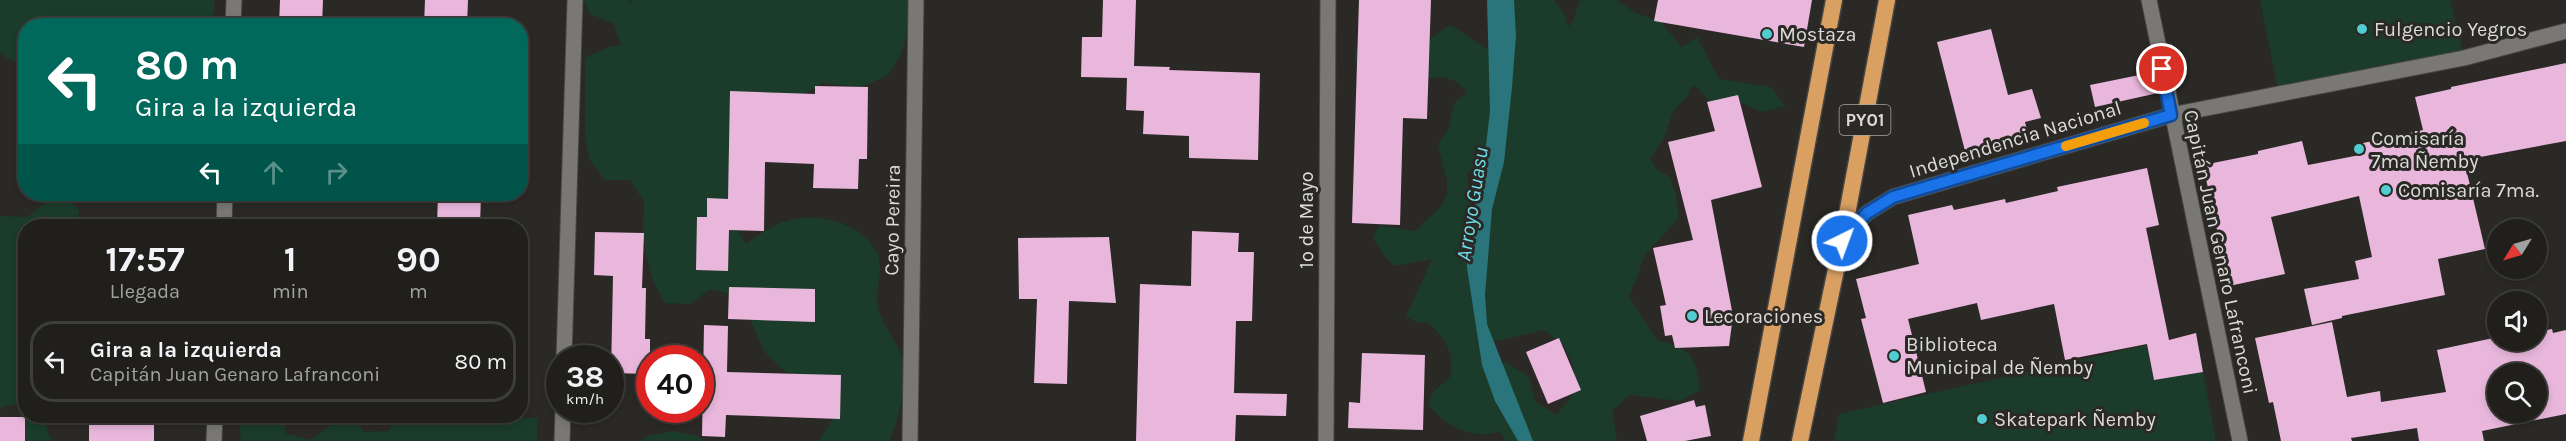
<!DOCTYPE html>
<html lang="es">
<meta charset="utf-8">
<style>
body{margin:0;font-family:Karla,sans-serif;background:#282725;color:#f1f3f6;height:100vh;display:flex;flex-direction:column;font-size:22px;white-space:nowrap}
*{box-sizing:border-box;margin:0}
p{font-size:20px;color:#a2a2a3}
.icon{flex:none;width:33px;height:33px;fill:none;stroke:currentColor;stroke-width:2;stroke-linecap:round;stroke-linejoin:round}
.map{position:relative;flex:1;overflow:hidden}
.side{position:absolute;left:18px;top:219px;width:510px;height:204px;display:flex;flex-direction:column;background:#201f1c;border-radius:24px;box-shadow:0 3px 9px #0003,0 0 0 2px #3d3d3b}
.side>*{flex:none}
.banner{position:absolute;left:18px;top:18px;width:510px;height:183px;border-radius:24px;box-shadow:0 3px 9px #0003,0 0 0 2px #3d3d3b;background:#00695c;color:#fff;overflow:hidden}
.needle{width:39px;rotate:233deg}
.buttons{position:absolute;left:2487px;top:219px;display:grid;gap:12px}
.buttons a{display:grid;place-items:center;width:60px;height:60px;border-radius:50%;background:#201f1c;box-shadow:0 3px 9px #0003,0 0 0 2px #3d3d3b;font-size:30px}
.speed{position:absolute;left:546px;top:345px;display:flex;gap:12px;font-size:30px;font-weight:700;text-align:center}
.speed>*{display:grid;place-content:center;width:78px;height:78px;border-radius:50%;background:#201f1c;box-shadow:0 3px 9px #0003,0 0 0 2px #3d3d3b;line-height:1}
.speed small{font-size:15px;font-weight:400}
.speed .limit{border:9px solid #d22;background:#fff;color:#111}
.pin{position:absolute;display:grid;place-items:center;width:51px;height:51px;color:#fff;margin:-26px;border:3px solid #fff;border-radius:50%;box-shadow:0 2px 6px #0007}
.me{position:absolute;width:66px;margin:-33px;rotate:42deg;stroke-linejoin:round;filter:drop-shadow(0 0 4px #0008)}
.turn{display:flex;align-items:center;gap:21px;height:126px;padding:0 18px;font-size:27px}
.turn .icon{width:78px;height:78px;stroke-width:2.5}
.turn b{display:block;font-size:42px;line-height:51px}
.lanes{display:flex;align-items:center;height:57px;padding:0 18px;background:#0003;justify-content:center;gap:30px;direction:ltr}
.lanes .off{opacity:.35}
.eta{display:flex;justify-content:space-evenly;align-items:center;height:102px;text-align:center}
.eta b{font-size:36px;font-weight:700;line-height:42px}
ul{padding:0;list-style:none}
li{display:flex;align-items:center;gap:18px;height:81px;margin:0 12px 9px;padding:0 6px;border:3px solid #3d3d3b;border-radius:24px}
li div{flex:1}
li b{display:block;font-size:22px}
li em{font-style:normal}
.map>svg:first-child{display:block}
.green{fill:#1b3c2a;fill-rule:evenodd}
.water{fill:#2a747c}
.building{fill:#e8b7db;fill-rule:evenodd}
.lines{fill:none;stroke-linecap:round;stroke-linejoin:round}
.minor-casing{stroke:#474644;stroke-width:17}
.tertiary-casing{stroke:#474644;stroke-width:17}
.trunk-casing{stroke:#474644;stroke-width:19}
.minor{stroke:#797875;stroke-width:15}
.tertiary{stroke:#797875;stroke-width:15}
.trunk{stroke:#daa062;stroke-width:16}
.route-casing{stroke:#114b97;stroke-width:15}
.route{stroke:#1a73e8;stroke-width:10}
.slow{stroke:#f59e0b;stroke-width:10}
.poi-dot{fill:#51ccd1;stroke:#2a2926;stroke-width:2}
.labels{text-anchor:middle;stroke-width:6;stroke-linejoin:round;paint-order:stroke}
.shield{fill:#2a2926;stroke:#a7a6a3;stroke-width:1.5}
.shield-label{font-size:18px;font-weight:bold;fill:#dcdbd9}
.poi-label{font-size:20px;fill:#dcdbd9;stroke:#2a2926;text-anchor:start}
.street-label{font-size:20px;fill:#dcdbd9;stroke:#2a2926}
.water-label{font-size:21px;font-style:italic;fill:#6eddea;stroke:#2a2926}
</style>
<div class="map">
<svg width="2566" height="441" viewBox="0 0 2566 441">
<rect width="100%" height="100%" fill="#2a2926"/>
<path class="green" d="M0,0H214L215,9L211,25L26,26L25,62L11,61L0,53Z
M584,0H628L632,3L631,0H911L908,29L901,54L888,75L862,87L822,83L800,97L777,107L733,223L746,244C760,234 773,224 790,220C820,212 862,224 877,253C884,268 876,288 877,303C879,319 891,334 898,348C912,379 900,411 890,441H819L841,406L831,381L805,380L783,370L764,351L750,319L734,295L710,289L690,304L665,303L653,281L646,255L643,229L644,202L630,180H605L589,159L585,134V58L611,46L621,45L614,24L590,14Z
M1502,0H1554L1564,13L1568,27L1573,21L1580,0H1617L1635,13L1660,21L1678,42L1681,48L1697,37L1719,79L1771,87L1785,106L1761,112L1738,101L1713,105L1696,86L1690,88V93L1673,111L1664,138L1650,159L1657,170L1669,176L1676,194L1679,218L1646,253L1629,297L1657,340C1691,349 1696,355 1700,390L1680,401L1629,395L1612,411L1617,441H1506L1499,431C1475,441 1444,426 1429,405L1431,394L1450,377C1455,353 1446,340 1429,323L1416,322L1406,316L1432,259L1395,266L1386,258L1373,238L1378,227C1392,225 1401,230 1415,231L1442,206L1447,194V181L1438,145L1449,128L1454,103L1465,94V90L1455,81L1443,77L1367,83L1355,62V50L1363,41L1428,53L1430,39L1449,25C1465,32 1476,44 1492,52ZM1471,169L1474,171L1482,196L1473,213L1467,175ZM1544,330L1564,346L1574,368L1572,396L1556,415L1535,401L1529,377L1506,362L1490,369L1480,338L1498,341Z
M2260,0H2450L2464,58L2278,89Z
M58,199L71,202L79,210L78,223L74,226H26V416H45L48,433L52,441H15L20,416L18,404L5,406L0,410V216L28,217L46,202Z
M2147,345L2154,380L2203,372L2216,441H1834L1839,414Z
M238,416H282L286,434L311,440L343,416H353L364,432L388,431L399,416L537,418V441H241Z
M673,431L698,436L705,441H641L648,436Z"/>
<path class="water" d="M1487,0H1514L1516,36L1512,87L1504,162L1492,209L1485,295L1487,324L1533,441H1518L1495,401L1482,365L1467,268L1468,230L1483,172L1490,111Z"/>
<path class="building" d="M280,0H323L322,26H279Z
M425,0H468L467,26H424Z
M1103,0H1136L1134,66L1170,67L1169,70L1260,73L1258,160L1189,158V136L1143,134L1144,111L1126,110L1127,78L1081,77L1082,37H1102Z
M1359,0H1431L1427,119L1403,118L1400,225L1352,223Z
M1658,0H1812L1804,47L1654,21Z
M1991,29L2008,95L2032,89L2041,118L2025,122L2028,134L1965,151L1937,42Z
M2566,63V141L2464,160L2485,249L2438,259L2445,295L2342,316V318L2312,325L2304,289L2359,279L2355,261L2372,257L2359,196L2271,217L2285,274L2229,286L2203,165L2258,154V151L2302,141L2308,165L2365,154L2363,143L2423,130L2415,97L2451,89V87Z
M2154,72L2158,93L2095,107L2090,85Z
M815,86L868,87L867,159H859L858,189L813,188L814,164L765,162L764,231L729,230L728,271L696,270L697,217H707V198L728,199L730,91L815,94Z
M1738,95L1762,187L1711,200L1733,316L1729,346L1675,348L1672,335L1665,336L1660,306L1666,305L1653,248L1693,240L1668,142L1715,131L1707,102Z
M2147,168L2159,225L2146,228L2169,340L2196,333L2203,372L2154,380L2147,344L2065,360L2054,304L1981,320L1977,303L1908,319L1926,392L1883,403L1861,319L1866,318L1856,279L1919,264L1908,215L1952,205L1954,210L2005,199L2006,203L2058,191L2057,187Z
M438,194H481L480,226H437Z
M1192,231L1239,233L1238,252H1254L1252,321H1236L1234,393L1287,394L1286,416L1236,415L1235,441H1136L1140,284L1191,286Z
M595,232L644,233L642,288H646L645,339H650V374L611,373L613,276L594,275Z
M1109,237L1116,303L1069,301L1067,384L1034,383L1037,299H1019L1018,238Z
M729,287L815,289V322L728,319Z
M2332,322L2347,397L2380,391L2381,402L2446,392L2437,350L2498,337V340H2536V332L2552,329L2553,333L2566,330V414L2482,431L2484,441H2419L2417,428L2351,438L2352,441H2281L2273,402L2269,403L2255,338ZM2498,374H2536V412H2498Z
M704,325L728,326L727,372L841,375L840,419L726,415L725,437L702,436Z
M1559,338L1581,390L1548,404L1526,352Z
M1362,353L1425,355L1423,430L1348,428L1349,402L1360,403Z
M1694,400L1696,407L1705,405L1711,436L1685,441H1647L1640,416Z
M89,416H154V441H89Z
M0,417H25V441H0Z"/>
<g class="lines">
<g class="minor-casing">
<path id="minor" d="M2149,0L2240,441
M233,26L234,0
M224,226L225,194
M564,358L575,0
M214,441L215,416
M562,441L563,410
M910,441L916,0
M1326,441L1328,0"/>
</g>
<g class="tertiary-casing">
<path id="tertiary" d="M1842,241L1867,213L1893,197L2171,115L2464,58L2566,31"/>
</g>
<g class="trunk-casing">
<path id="trunk" d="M1751,441L1834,0
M1800,441L1842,241L1887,0"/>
</g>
<use href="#minor" class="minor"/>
<use href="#tertiary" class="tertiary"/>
<use href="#trunk" class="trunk"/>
</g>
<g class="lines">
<g class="route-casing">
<path id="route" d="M1842,241L1867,213L1893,197L2171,115L2162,69"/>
</g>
<use href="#route" class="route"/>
<path class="slow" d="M2066,146L2144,123"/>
</g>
<g class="poi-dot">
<circle cx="2362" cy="29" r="6"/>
<circle cx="1767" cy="34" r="6"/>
<circle cx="2359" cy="149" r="6"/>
<circle cx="2386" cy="190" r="6"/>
<circle cx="1692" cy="316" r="6"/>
<circle cx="1894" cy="356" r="6"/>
<circle cx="1982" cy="419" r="6"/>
</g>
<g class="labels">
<rect class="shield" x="1839.5" y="105" width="51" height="30" rx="4.5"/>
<g class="shield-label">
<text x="1865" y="126">PY01</text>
</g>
<g class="poi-label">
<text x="2374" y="36">Fulgencio Yegros</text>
<text x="1779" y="41">Mostaza</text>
<text x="2371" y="145">Comisaría<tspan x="2371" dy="23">7ma Ñemby</tspan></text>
<text x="2398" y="197">Comisaría 7ma.</text>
<text x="1704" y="323">Lecoraciones</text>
<text x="1906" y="351">Biblioteca<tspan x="1906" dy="23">Municipal de Ñemby</tspan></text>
<text x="1994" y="426">Skatepark Ñemby</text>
</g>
<g class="street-label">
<text transform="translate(2015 139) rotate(-17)" y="7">Independencia Nacional</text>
<text transform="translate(892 220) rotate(-89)" y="7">Cayo Pereira</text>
<text transform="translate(1306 220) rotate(-90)" y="7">1º de Mayo</text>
<text transform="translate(2221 252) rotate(78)" y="7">Capitán Juan Genaro Lafranconi</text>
</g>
<g class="water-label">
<text transform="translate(1472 204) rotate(-81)" y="7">Arroyo Guasu</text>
</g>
</g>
</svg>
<div class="buttons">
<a><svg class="needle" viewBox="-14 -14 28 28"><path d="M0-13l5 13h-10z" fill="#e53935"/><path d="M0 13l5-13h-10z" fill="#a2a2a3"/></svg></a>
<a><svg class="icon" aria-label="sound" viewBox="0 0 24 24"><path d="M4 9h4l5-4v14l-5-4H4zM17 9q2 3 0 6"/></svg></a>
<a><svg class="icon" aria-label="search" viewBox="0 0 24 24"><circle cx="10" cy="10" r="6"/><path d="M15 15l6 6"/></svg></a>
</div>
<div class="speed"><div>38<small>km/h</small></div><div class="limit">40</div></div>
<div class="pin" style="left:2162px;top:69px;background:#d93025"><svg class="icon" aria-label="arrive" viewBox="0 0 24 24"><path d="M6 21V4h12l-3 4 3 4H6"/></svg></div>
<svg class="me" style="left:1842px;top:241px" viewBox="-20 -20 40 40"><circle r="17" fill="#1a73e8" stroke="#fff" stroke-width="3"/><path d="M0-11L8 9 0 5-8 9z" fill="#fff"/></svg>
<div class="banner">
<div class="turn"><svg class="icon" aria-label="left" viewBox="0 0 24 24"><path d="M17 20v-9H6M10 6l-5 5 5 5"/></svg><div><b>80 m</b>Gira a la izquierda</div></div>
<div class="lanes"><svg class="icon" aria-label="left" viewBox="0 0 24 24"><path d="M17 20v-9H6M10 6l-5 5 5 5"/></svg><svg class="icon off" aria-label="ahead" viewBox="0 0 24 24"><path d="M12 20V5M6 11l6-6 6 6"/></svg><svg class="icon off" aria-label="right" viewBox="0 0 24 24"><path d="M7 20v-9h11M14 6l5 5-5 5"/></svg></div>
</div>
<section class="side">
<div class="eta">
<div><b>17:57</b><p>Llegada</p></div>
<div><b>1</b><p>min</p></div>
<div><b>90</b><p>m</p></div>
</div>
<ul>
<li><svg class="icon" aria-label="left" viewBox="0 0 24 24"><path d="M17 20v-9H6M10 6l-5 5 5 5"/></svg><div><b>Gira a la izquierda</b><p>Capitán Juan Genaro Lafranconi</p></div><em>80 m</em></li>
</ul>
</section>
</div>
